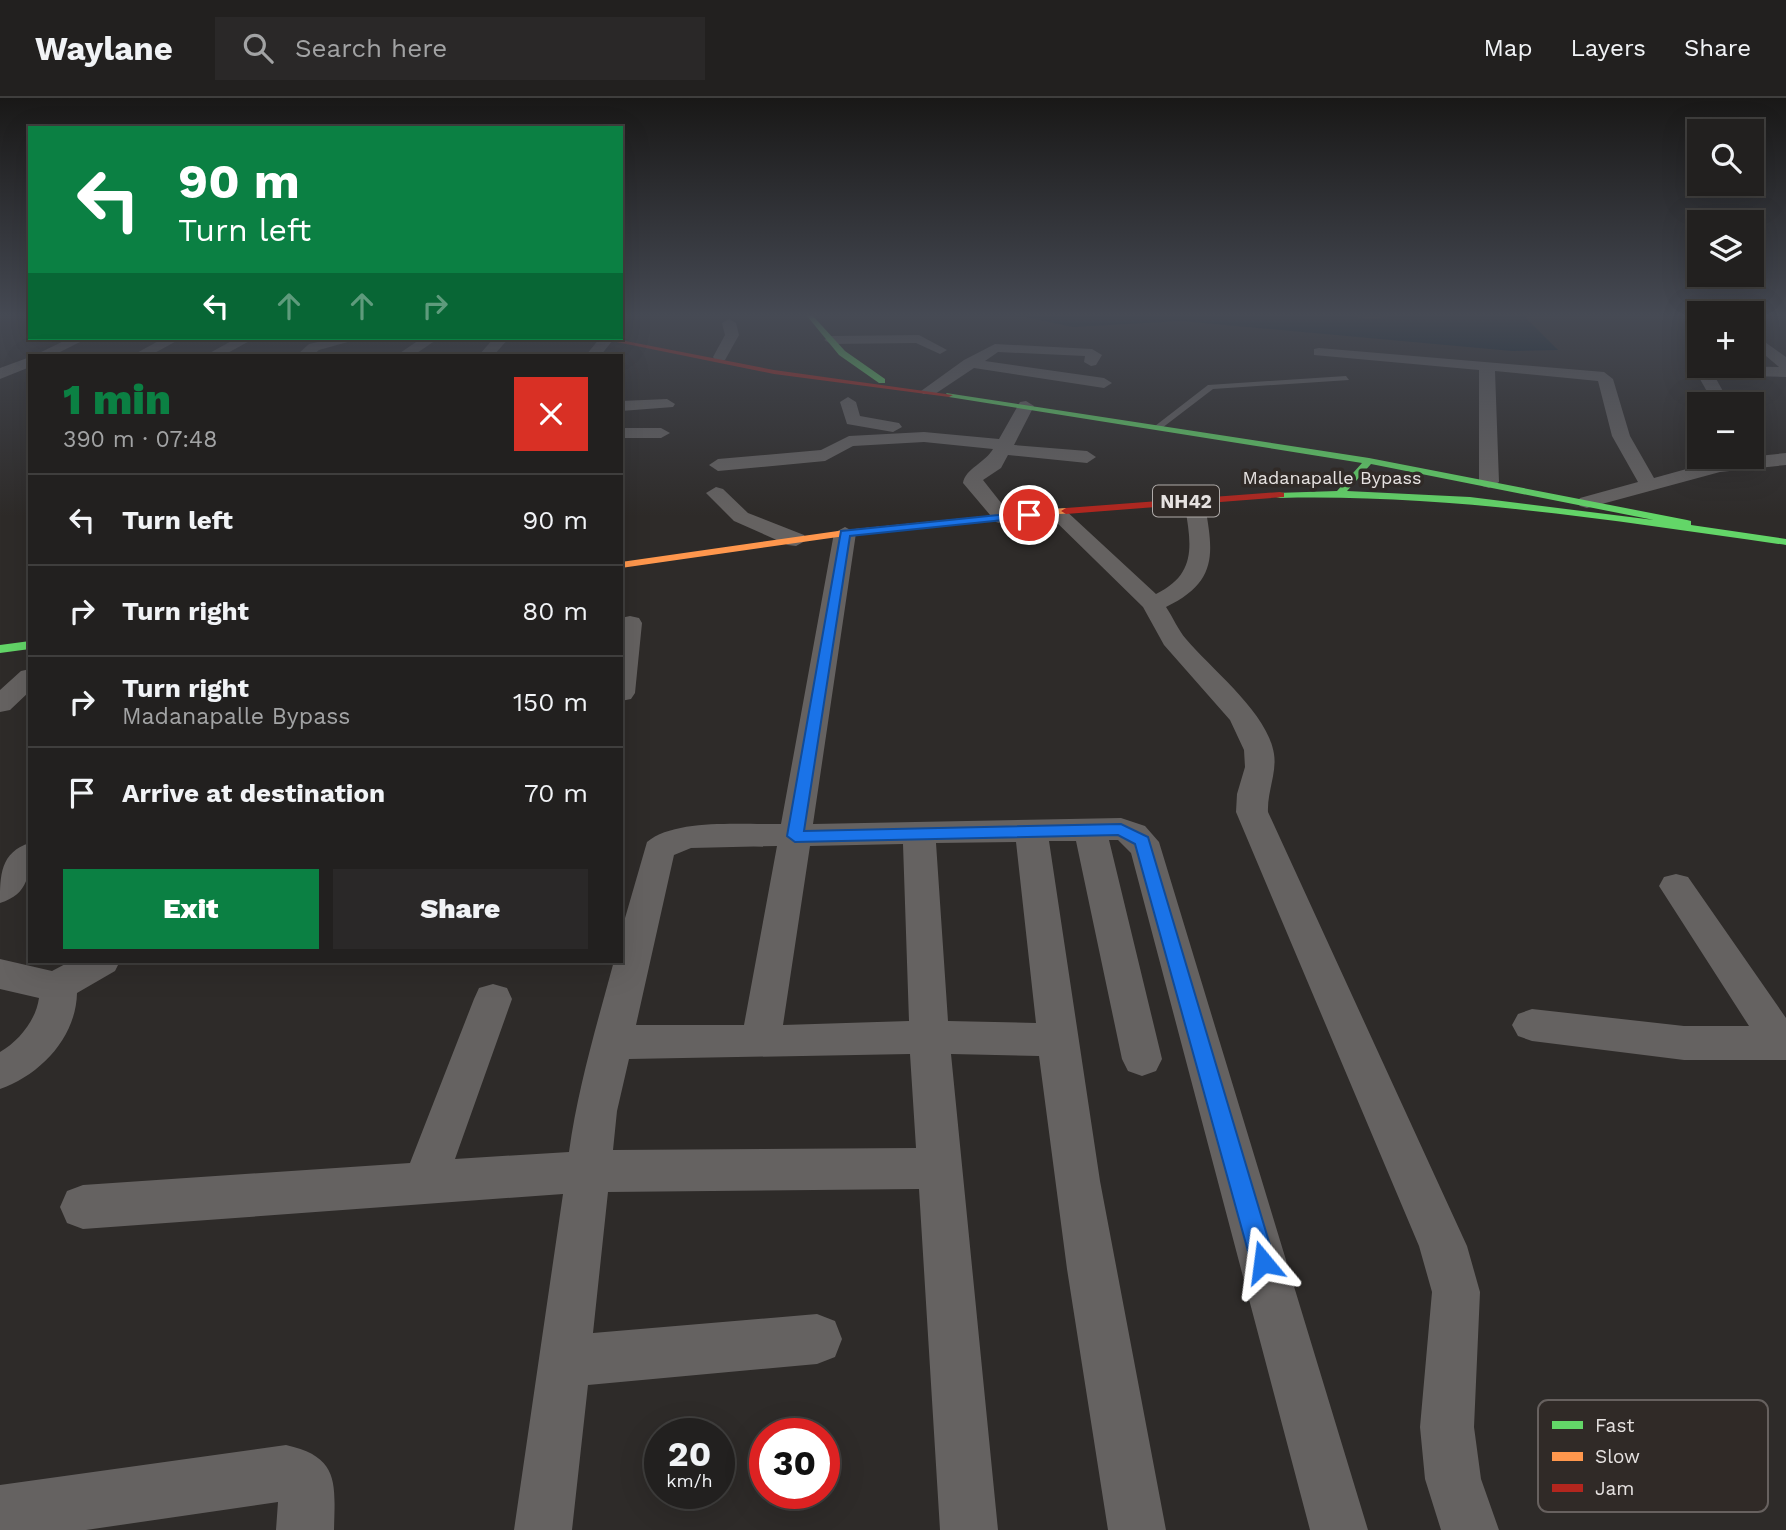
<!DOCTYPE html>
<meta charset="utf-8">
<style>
body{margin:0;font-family:"Work Sans",sans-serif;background:#2a2828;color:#f1f3f6;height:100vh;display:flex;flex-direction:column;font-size:26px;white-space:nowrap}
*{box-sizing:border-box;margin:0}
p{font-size:23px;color:#a2a3a4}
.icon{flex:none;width:38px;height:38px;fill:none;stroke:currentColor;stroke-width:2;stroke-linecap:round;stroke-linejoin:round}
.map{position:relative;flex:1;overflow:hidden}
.sheet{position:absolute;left:28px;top:256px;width:595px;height:609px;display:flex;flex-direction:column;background:#22201f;border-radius:0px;box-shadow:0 7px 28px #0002,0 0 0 2px #3f3e3d}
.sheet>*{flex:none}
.banner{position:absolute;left:28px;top:28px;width:595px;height:214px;border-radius:0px;box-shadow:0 7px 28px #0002,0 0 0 2px #3f3e3d;background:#0b8043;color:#fff;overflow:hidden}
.controls{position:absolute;left:1687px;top:21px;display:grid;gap:14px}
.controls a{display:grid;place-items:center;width:77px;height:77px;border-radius:0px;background:#22201f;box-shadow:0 7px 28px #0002,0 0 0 2px #3f3e3d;font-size:35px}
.speed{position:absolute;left:644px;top:1320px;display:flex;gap:14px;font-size:35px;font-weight:700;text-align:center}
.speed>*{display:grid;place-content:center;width:91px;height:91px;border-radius:50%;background:#22201f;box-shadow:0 7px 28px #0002,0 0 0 2px #3f3e3d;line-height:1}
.speed small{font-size:18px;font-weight:400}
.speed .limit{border:10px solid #d22;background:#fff;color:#111}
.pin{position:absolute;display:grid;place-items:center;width:60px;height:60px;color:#fff;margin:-30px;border:4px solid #fff;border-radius:50%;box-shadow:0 2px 7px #0007}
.me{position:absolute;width:77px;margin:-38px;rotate:344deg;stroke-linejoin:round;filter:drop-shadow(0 0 5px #0008)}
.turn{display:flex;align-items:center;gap:24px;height:147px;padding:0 35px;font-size:32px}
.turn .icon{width:91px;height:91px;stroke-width:2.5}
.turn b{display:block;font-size:49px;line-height:60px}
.lanes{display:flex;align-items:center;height:66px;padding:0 35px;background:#0003;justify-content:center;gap:35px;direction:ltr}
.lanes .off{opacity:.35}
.round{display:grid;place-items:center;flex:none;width:74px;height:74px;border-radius:0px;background:#2a2828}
.overview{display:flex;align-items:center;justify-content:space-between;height:119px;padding:0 35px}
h1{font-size:42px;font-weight:800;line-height:52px;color:#0b8043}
.button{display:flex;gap:14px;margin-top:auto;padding:14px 35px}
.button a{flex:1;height:80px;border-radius:0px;background:#0b8043;color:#fff;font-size:28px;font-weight:800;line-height:80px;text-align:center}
.button a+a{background:#2a2828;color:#f1f3f6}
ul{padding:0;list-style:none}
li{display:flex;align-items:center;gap:21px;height:91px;padding:0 35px;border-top:2px solid #3f3e3d}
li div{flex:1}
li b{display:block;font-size:26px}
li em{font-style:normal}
header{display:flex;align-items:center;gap:42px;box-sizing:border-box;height:98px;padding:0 35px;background:#22201f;border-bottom:2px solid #3f3e3d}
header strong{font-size:33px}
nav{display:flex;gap:38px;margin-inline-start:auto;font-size:24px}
.search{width:490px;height:63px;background:#2a2828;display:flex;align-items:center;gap:18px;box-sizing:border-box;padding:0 24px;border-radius:0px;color:#a2a3a4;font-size:26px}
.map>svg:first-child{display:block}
.water{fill:#061c29}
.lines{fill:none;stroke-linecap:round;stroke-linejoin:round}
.lane{fill:#656261;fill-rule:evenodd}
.street{fill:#656261;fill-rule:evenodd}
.fast{fill:#63d668;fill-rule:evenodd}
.slow{fill:#ff974d;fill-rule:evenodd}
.jam{fill:#b3261e;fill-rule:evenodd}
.route{fill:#1a73e8;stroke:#114b97;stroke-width:2}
.labels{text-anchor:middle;stroke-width:7;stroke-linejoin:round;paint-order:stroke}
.far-street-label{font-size:18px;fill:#e6e2e1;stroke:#302a27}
.shield{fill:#302a27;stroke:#afaba9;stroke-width:2}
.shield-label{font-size:19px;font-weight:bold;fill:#e6e2e1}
.key{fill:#302a27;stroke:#67615f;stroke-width:2}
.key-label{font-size:19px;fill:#e6e2e1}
</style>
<header>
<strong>Waylane</strong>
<div class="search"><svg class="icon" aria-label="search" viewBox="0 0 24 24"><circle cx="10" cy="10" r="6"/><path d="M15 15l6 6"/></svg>Search here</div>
<nav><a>Map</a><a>Layers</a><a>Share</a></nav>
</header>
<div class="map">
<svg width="1786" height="1432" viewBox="0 0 1786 1432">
<rect width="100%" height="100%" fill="#2e2b29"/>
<path class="water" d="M1020,218H1346L1372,221L1395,218H1524L1558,252L1512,253L1181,223L1073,229Z"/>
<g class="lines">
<path class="lane" d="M1346,278L1349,282L1213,291L1162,330L1155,328L1208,287Z"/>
<path class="street" d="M729,221L736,225L739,237L725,262H715L713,259L725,237L722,225Z
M1752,235L1786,259V279L1714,277L1730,306H1714L1696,274L1699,271L1716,268L1779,269L1752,246Z
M919,237L947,252L940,256L916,245L831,246L824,242L831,238Z
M70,240H88L54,257H35Z
M164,240H182L151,257H133Z
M237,240H255L224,257H206Z
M337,240H362L319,252L313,257H297L309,246Z
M422,240H439L414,257H397Z
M494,240H509L494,257H479Z
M600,240L613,242L601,257H586Z
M995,246L1092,251L1102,257L1096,267L1091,268L1084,264L1085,258L998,254L985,263L1104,280L1112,285L1104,290L974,270L935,296H923L921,293L964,262Z
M1319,250L1604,274L1613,281L1630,338L1654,380L1719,362L1786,355V367L1720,374L1587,410L1580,408L1577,404L1580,400L1638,384L1612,338L1598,283L1495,273L1499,384L1489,390L1482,388L1479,384V272L1314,257V251Z
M30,259V269L0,281V270Z
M848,299L856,304L860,318L899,325L902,329L893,334L847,326L840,304Z
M667,301L675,306L673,309L621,313V303Z
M1026,303L1034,308L1014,347L1087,353L1096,359L1087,365L1008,357L1001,370L983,382L1013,420L1003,426L996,424L963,385C965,371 986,364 993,351L924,344L853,348L825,363L718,373L709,367L718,361L821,352L849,338L924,334L999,341L1020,304Z
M621,330H661L670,335L661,340H621Z
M716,389L723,391L748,415L804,437L807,442L796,448L788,447L734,423L706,395Z
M1194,396L1204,402C1213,453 1220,483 1166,509C1173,519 1178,532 1186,541C1212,572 1268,615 1274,656C1277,675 1267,694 1268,714L1467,1148L1480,1194L1474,1329L1481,1381L1499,1432H1441L1425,1381L1420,1329L1432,1194L1419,1148L1236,714L1237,696L1245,669L1244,652L1230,622L1164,547L1143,509L1046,414L1049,410H1063L1156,496C1200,475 1190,442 1184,402Z
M845,429L856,435L813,726L1121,720L1145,728L1159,744L1368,1432H1310L1131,755L1118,742H1109L1162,961L1156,973L1142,978L1128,973L1122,961L1076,743H1049L1100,1083L1166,1432H1108L1067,1171L1039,958L951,956L998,1432H940L919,1091L608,1094L593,1235L817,1216L835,1223L842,1241L835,1259L817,1266L588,1287L572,1432H514L563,1096L83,1131L67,1125L60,1109L67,1093L83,1087L410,1065L474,901L479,890L493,886L507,890L512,901L455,1061L569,1054C578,989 597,926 614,863H621V834L647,744C676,720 744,727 781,726L834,435ZM1016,744L1036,925L948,923L936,745ZM903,746L909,923L783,927L810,748ZM777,748L744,927H636L674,757L691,750ZM910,956L916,1050L613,1052L617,1013L629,961Z
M630,518L639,520L642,525L635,595L631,601L621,603V520Z
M30,571V593L10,612L0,614V592L21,573Z
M30,745C30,772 31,796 0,805C0,778 0,754 30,745Z
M1676,776L1688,779L1786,920V962H1684L1532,943L1518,938L1512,927L1518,916L1532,911L1684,928H1749L1659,788L1664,779Z
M0,861L52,873L71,863H120L115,873L77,895C76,940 40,977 0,991V954C19,943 36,922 39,900L0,891Z
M286,1347C340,1359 335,1385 334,1432H276L278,1404L86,1432H0V1387Z"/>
<path class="fast" d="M807,218H813L845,253L885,281V285H879L839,257Z
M946,295L1369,360L1687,422L1691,423V427L1786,441V447C1617,423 1451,396 1280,400L1276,399V395L1337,393L1362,365L949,299ZM1371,366L1654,422L1470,399L1347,393Z
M30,543V551L0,555V547Z"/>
<path class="slow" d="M1066,410L1071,413L1070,415L845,438L621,470V464L845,432Z"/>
<path class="jam" d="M597,240H610L774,272L953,297L949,299L774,276Z
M1280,394L1284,395V399L1066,416L1061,413L1066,410Z"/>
</g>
<linearGradient id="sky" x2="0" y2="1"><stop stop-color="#191817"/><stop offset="0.52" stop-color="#464a54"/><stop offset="1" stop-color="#464a54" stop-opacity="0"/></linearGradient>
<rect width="1786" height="418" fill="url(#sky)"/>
<path class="route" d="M1029,414L1033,415V419L850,438L804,733L1121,726L1148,739L1275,1164L1272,1172L1263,1176L1254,1172L1251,1164L1135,746L1118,737L795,744L787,738L841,433Z"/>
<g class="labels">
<g class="far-street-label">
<text x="1332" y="386">Madanapalle Bypass</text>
</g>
<rect class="shield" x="1153" y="387.5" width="66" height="31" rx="5"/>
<g class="shield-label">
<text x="1186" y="410">NH42</text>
</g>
</g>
<rect x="1538" y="1302" width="230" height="112" rx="10" class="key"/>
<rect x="1552" y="1323" width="31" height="8" fill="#63d668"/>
<rect x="1552" y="1354" width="31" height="9" fill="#ff974d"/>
<rect x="1552" y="1386" width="31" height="8" fill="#b3261e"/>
<g class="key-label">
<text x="1595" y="1334">Fast</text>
<text x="1595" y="1365">Slow</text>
<text x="1595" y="1397">Jam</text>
</g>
</svg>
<div class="controls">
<a><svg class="icon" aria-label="search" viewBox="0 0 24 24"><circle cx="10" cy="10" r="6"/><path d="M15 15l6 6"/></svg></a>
<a><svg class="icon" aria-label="layers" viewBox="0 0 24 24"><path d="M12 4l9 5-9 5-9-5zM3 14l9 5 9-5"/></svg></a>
<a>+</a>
<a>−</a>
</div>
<div class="speed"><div>20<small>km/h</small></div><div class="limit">30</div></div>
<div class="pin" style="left:1029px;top:417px;background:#d93025"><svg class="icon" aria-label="arrive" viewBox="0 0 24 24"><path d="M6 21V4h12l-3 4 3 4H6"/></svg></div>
<svg class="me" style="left:1263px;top:1164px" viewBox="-20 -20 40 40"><path d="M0-17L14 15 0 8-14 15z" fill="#1a73e8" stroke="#fff" stroke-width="4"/></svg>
<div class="banner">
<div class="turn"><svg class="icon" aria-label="left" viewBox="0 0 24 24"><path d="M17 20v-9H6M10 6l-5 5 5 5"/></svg><div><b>90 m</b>Turn left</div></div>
<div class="lanes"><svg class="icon" aria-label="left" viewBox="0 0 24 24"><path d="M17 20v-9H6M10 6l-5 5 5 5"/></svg><svg class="icon off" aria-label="ahead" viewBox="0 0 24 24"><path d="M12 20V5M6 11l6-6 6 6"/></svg><svg class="icon off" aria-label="ahead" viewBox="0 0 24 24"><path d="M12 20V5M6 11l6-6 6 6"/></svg><svg class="icon off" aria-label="right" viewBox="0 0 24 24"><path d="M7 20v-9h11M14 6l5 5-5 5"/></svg></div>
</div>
<section class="sheet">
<div class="overview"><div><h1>1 min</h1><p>390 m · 07:48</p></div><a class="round" style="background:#d93025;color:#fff"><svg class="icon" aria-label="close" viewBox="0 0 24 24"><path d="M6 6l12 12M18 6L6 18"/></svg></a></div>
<ul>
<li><svg class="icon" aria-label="left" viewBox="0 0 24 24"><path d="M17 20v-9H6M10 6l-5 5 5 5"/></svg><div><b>Turn left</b></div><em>90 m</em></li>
<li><svg class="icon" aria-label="right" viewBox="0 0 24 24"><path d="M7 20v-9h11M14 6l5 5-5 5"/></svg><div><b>Turn right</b></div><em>80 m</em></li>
<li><svg class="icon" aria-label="right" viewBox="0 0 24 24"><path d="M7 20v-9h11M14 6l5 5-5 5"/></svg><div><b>Turn right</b><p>Madanapalle Bypass</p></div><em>150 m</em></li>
<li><svg class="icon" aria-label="arrive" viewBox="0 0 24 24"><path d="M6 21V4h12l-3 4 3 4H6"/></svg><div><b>Arrive at destination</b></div><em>70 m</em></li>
</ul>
<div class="button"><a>Exit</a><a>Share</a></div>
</section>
</div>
